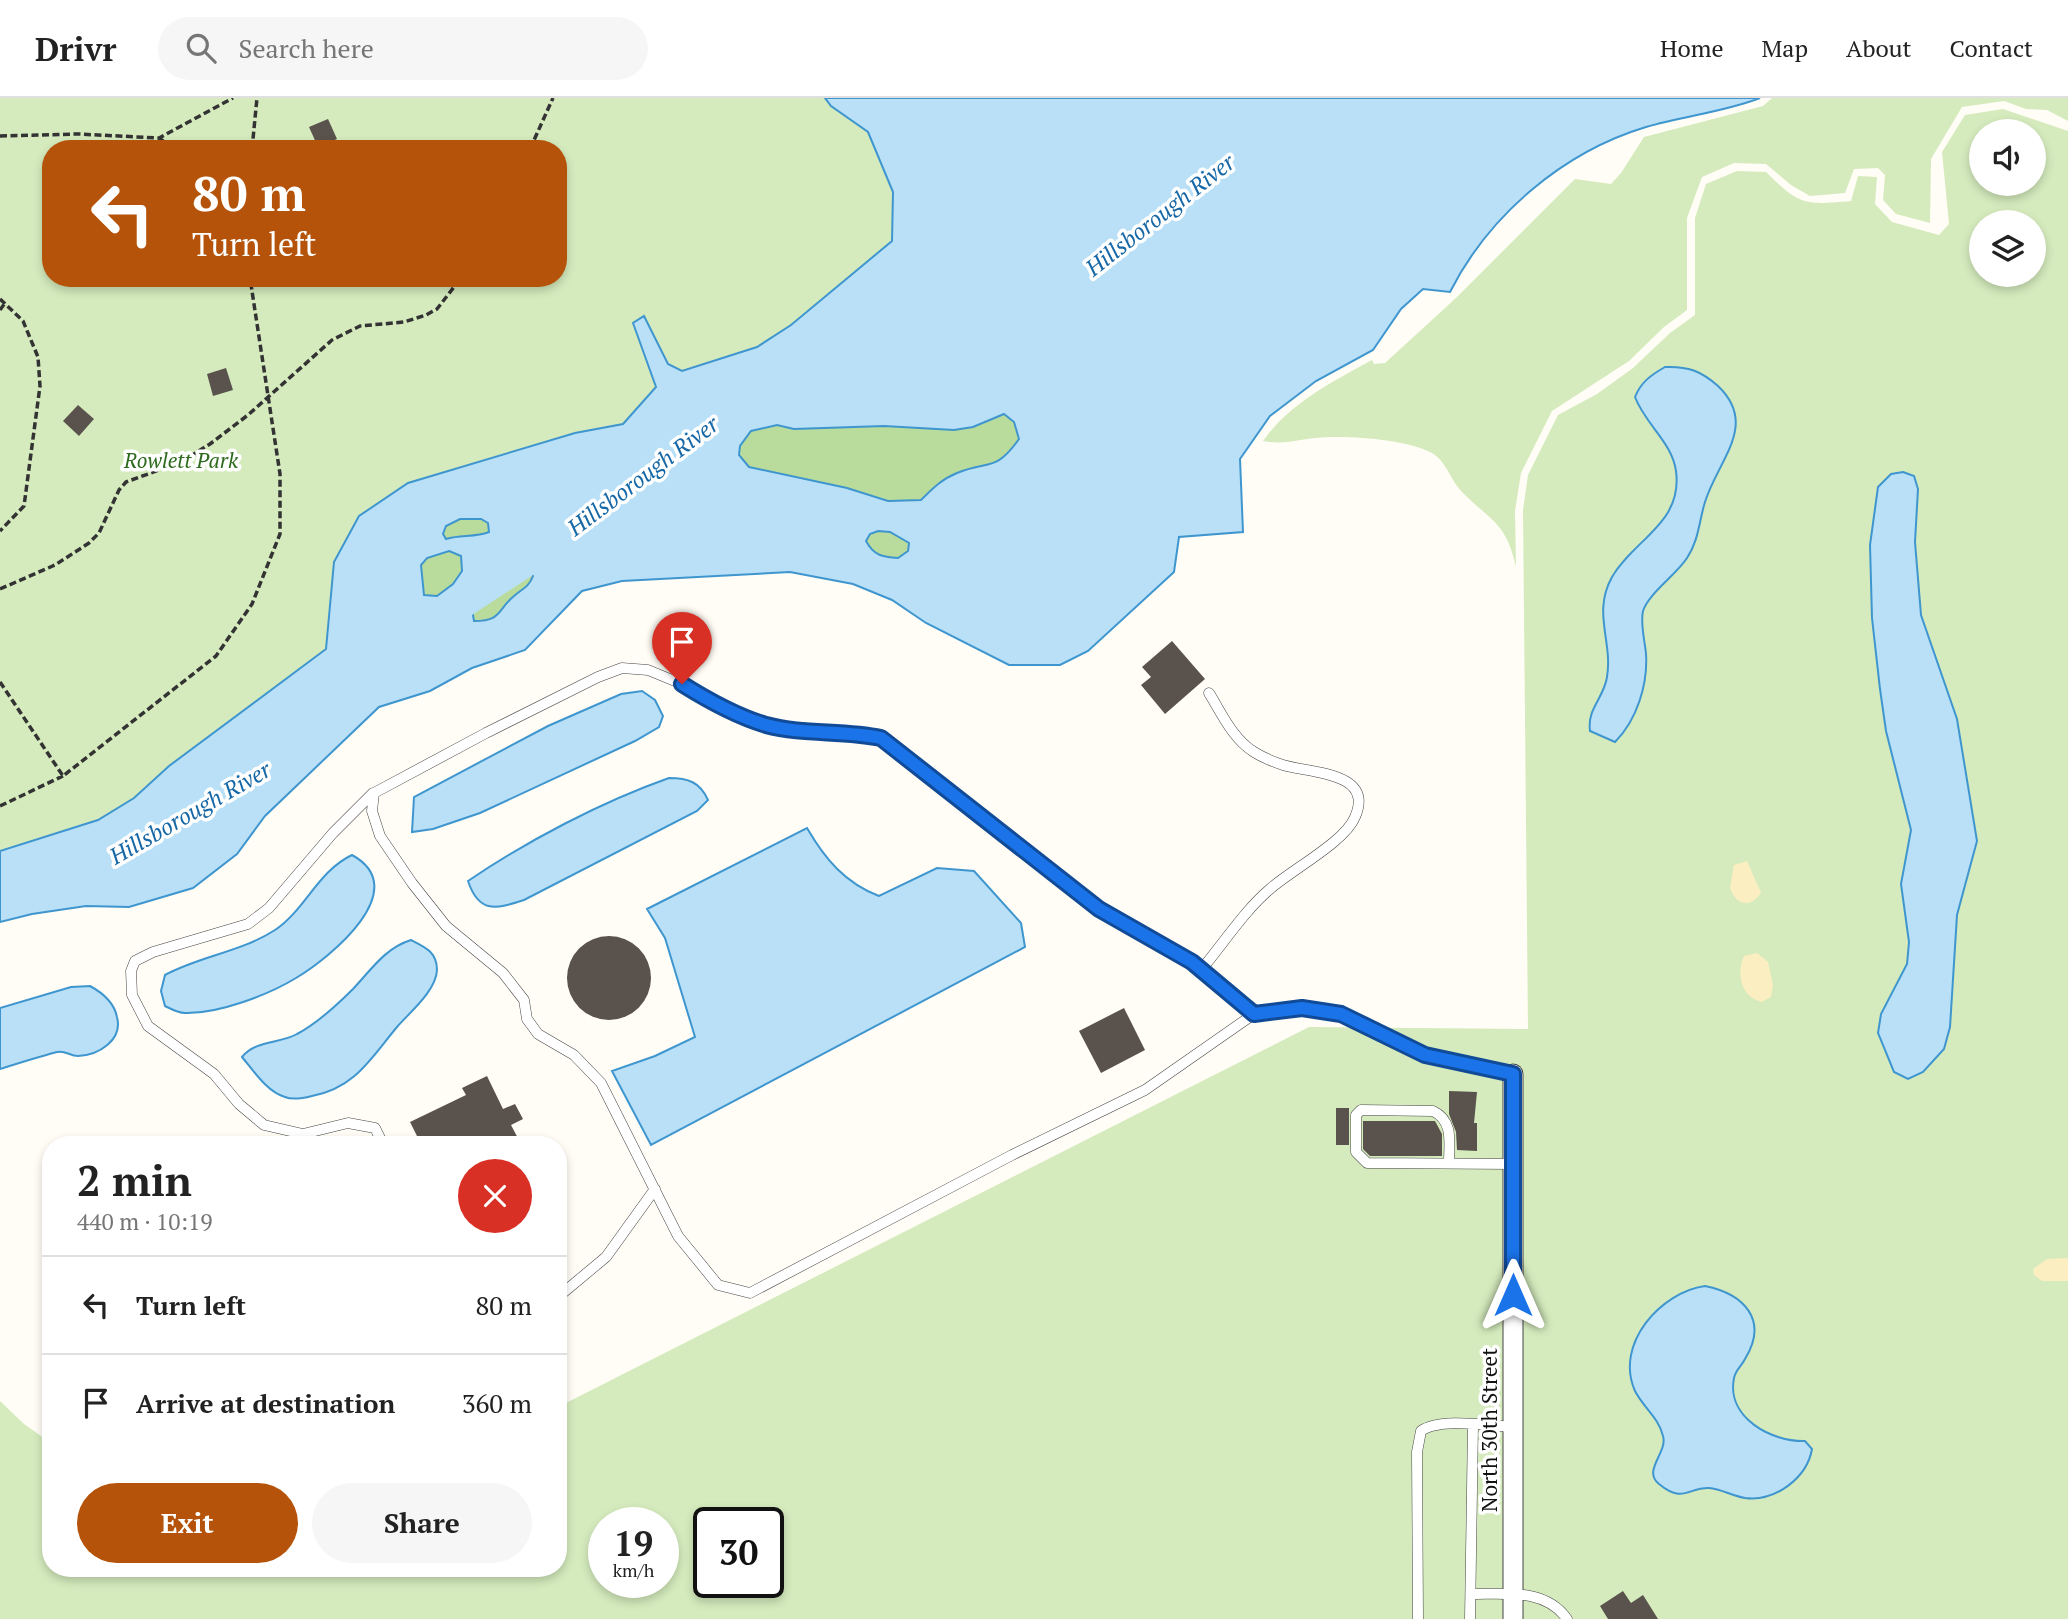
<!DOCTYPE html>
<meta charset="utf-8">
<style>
body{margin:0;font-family:"PT Serif",serif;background:#f6f6f6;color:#222;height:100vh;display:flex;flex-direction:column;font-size:26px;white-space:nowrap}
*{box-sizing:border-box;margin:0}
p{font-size:23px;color:#767676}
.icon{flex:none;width:38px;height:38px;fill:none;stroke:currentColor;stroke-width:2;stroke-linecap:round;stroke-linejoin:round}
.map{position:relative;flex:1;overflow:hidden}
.side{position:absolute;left:42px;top:1038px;width:525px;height:441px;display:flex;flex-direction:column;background:#fff;border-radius:28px;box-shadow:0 4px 10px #0003}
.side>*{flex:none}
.hud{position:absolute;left:42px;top:42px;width:525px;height:147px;border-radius:28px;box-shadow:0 4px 10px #0003;background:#b45309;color:#fff;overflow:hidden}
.tools{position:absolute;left:1969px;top:21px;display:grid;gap:14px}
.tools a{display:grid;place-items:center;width:77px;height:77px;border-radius:50%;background:#fff;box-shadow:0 4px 10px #0003;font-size:35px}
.speed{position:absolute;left:588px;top:1409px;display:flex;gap:14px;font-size:35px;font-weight:700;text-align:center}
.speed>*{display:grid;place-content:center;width:91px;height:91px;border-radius:50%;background:#fff;box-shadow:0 4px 10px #0003;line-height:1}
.speed small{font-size:18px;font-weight:400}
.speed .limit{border:4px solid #111;border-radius:10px;background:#fff;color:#111}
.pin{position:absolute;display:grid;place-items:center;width:60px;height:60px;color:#fff;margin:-72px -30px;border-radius:50% 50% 50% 0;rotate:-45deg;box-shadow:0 0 7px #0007}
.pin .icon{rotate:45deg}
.me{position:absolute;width:77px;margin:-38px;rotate:0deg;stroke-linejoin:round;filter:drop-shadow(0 0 5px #0008)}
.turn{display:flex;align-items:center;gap:24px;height:147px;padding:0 35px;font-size:32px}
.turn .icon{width:91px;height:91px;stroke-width:2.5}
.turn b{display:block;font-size:49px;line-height:60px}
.round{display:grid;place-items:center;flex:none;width:74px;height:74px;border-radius:37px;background:#f6f6f6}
.head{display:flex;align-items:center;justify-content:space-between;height:119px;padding:0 35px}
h1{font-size:42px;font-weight:600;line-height:52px}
.action{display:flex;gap:14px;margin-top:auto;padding:14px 35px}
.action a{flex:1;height:80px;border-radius:42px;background:#b45309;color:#fff;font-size:28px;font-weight:600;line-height:80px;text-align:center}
.action a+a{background:#f6f6f6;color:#222}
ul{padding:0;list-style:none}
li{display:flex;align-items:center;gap:21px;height:98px;padding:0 35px;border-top:2px solid #e0e0e0}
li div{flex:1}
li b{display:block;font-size:26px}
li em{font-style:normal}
header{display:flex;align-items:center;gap:42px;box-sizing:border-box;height:98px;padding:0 35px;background:#fff;border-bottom:2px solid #e0e0e0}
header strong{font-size:33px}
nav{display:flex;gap:38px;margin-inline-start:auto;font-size:24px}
.search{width:490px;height:63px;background:#f6f6f6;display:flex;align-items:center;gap:18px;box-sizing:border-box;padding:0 24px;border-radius:38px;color:#767676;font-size:26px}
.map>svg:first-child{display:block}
.green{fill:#d5ebbd;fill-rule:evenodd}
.forest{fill:#b9dc9c}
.sand{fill:#fbeec1}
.water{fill:#b9e0f7;stroke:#3f96cf;stroke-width:2;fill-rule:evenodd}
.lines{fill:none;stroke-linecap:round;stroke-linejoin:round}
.river{stroke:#b9e0f7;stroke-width:32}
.building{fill:#5a524d}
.lane-casing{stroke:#444;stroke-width:11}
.street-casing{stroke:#444;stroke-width:21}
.path{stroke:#333;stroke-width:3.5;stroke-dasharray:7 3.5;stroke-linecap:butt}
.lane{stroke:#fff;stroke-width:10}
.street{stroke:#fff;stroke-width:19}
.route-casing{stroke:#114b97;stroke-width:18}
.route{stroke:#1a73e8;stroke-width:12}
.labels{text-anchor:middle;stroke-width:7;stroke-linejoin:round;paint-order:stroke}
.park-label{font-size:21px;font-style:italic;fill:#2f6b1f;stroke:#fff}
.street-label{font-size:21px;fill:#111;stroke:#fff}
.water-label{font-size:23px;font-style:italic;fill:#1768a6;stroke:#fff}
</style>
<header>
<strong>Drivr</strong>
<div class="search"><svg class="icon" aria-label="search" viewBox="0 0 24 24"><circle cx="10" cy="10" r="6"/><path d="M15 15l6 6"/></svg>Search here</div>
<nav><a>Home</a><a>Map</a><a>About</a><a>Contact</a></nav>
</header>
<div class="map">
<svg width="2068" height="1521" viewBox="0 0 2068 1521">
<rect width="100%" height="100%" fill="#fffdf5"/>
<path class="green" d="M0,0H825L831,8L868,34L893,94L892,143L791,227L757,249L682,273L669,266L644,218L634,224L656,289L623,326L575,335L502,358L330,501V528L326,551L169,668L134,700L98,722L0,753ZM51,51H558V180H51Z
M1772,0H2068V23L2047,12L2026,11L2004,3L1962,9L1931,61L1930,125L1896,116L1883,102L1885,77L1878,70L1854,71L1845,95L1810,98L1791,87L1766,66L1734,65L1702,79L1687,120V212L1664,229L1629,263L1552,313L1521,375L1515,413L1516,469C1506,423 1490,423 1461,393C1451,382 1445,362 1432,355C1405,341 1346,337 1316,340C1296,342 1282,347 1263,343C1290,305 1332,284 1372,262L1374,266L1385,265L1456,200L1575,81L1611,86L1621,75L1644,39L1763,8Z
M2003,11L2068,33V1521H0V1303L24,1326L51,1345V1470H558V1309L1309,929L1528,931L1523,412L1528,377L1558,317L1597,296L1633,270L1670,235L1695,217V120L1706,86L1737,73L1766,74C1800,108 1805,107 1851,103L1858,78L1877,79L1875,106L1892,124L1939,137L1949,126L1942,54L1965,17ZM1981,33H2034V86H1981ZM1981,124H2034V177H1981ZM604,1424H663V1484H604ZM709,1424H768V1484H709Z"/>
<path class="forest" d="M1004,316L1014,324L1019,341L1008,357L988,369L960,374L938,385L921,402L888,403L847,390L749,369L739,357L740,348L751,333L777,327L795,331L852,328L973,329Z
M460,421H481L488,425L489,434C474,440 461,436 446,441L443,436L446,428Z
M878,433L890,434L909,445L908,453L899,460C883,459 874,458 866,443L870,436Z
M449,453L461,457L462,473L453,486L437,498H424L420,467L427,460Z
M515,469H529L533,478C529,489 522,491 514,498C497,512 502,523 474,523C467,493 489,477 515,469Z"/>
<path class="sand" d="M1747,763L1761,795C1750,811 1736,807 1730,790L1734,767Z
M1757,855L1768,864L1773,887L1771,899L1762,904C1741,899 1736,877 1744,858Z
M2068,1160V1183H2042L2034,1177L2033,1171L2047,1161Z"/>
<path class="water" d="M825,0H1760C1724,14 1683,18 1646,29C1563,54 1489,117 1450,194L1423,191L1401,211L1373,252L1316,283L1270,318L1240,361L1243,434L1179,439L1174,474L1088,553L1060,567H1009L926,525L892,502L853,486L790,474L622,483L582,493L525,552L472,570L430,593L379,609L265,718L237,756L193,790L129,809L86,808L32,816L0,824V753L98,722L134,700L169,668L326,551L334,464L359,418L408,385L575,335L623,326L656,289L633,225L644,218L668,266L682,273L757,249L791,227L892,143L893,94L868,34L831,8ZM1004,316L1014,324L1019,341C995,375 988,362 957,375C942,381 933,390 921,402L888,403L847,390L749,369L739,357L740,348L751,333L777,327L794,331L884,328L954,332L973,329ZM460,421H481L488,425L489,434C474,440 461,436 446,441L443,436L446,428ZM878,433L890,434L909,445L908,453L898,460C883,459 874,458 866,443L870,436ZM449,453L461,458L462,473L453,486L437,498L424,497L421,467L427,460ZM515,469L529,470L533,478C529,489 522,491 514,498C497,512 502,523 474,523C467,493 489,477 515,469Z
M1665,269C1688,268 1701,273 1718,288C1759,327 1718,362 1705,404C1699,423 1699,442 1687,460C1677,476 1648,496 1643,513C1640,526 1645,543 1646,556C1648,586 1637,622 1615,644L1590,633C1587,610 1604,600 1607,579C1613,543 1592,515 1612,479C1634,441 1683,425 1676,373C1672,344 1645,326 1635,299C1641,284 1651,277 1665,269Z
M1903,374L1914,378L1918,391L1915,444L1921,517L1957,621L1977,743L1957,817L1950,929L1944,951L1923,974L1908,981L1894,974L1878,935L1881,916L1907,866L1909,844L1901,786L1911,732L1886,633L1880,591L1872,520L1870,447L1878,389L1891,376Z
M642,593L655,602L663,618L659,629L635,643L480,715L433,731L412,734L414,699L548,628L621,596Z
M669,680C688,680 700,684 708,702L697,713L524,802C496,811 479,816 468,783C527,743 601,704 669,680Z
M807,730C825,761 845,785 879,798L937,770L974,773L1021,825L1025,849L651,1047L612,973L655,958L695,939L665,840L647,811Z
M352,757C414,791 331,859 296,880C268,897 218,916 185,915C178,915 171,911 165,908L161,893L165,877C200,858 241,854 275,832C305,812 318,773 352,757Z
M411,842C425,849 437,854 437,872C436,893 410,914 397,929C371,960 355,990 312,998C304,1000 292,1002 285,999C267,994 253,972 242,959C256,942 279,946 297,936C316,926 338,906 353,891C371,872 385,850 411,842Z
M90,888C103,895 114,904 117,919C123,942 99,957 78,958C70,958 65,952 57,954C38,959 19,965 0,971V910L71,889Z
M1705,1188C1744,1196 1769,1222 1745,1261C1741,1269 1736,1271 1734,1280C1726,1320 1772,1344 1805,1343L1812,1351C1807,1380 1775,1404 1745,1400C1733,1398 1721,1391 1709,1390C1689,1389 1683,1406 1659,1386C1642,1373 1668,1354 1663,1338C1659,1320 1643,1309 1635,1293C1614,1246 1661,1194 1705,1188Z"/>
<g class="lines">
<path class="river" d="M440,519L551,446"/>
</g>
<path class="building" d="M328,21L337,41L318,49L309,29Z
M226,270L233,292L213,298L207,276Z
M78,307L94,321L79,338L63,323Z
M1172,543L1205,581L1165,616L1141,587L1151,579L1142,569Z
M567 880a42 42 0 1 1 84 0a42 42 0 1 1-84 0Z
M1124,910L1145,952L1101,975L1079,933Z
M487,978L503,1011L515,1006L523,1021L511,1027L521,1046H421L410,1024L466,997L462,990Z
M1449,993L1477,994L1474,1025H1477V1053L1457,1052L1456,1034L1449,1016Z
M1336,1010H1349V1047H1336Z
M1363,1023H1435L1442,1036V1058H1370L1363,1051Z
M1623,1493L1631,1505L1643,1497L1658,1521H1608L1600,1508Z"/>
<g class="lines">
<g class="lane-casing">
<path id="lane" d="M373,695L333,735L269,810L248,826L153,854L135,863L131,873L132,897L148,928L214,976L239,1006L264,1027L303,1036L348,1025L375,1030L383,1046
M1201,872C1223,846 1244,813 1270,791C1291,772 1345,744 1355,719C1375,673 1308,675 1283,667C1274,664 1262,659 1254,654C1233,641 1222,616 1209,595
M1254,916L1145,992L1012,1057L750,1195L718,1187L678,1138L601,985L574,957L538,936L527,921L524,902L503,875L446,828L412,785L380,738L372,713L374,695L486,635L598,579L622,570L648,572L682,586L719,609L766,627L857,635L881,640L1099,811L1192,864L1254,916L1302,910L1341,916L1425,957L1513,976
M1449,1065C1449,1045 1454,1023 1433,1013L1361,1012L1356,1017V1054L1367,1065L1513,1066
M558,1199L606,1159L655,1091
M1471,1496C1504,1496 1546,1490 1567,1521
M1418,1521L1417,1354L1421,1333C1440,1319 1490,1328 1513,1329
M1470,1521L1473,1327"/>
</g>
<g class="street-casing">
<path id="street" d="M1513,976V1521"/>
</g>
<path class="path" d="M0,38L78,36L159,40L233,0
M159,40L174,51
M252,51L257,0
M530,51L553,0
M0,201L23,223L38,259L40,288L24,408L0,433
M0,212L5,205
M0,491L55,467L89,445L99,435L119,392L126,384L181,364L210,346L248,317L332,242L360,228L404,224L426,217L437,211L461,180
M0,584L63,678L216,558L252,506L280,436V376L250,180
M0,708L63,678"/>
<use href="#lane" class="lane"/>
<use href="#street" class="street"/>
</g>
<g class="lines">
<g class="route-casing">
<path id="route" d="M682,586C709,603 736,618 766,627C803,637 843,632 881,640L1099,811L1192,864L1254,916L1302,910L1341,916L1425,957L1513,976V1197"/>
</g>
<use href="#route" class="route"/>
</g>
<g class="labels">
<g class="park-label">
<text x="181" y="370">Rowlett Park</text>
</g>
<g class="street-label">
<text transform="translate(1490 1332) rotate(-90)" y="7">North 30th Street</text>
</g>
<g class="water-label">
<text transform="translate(1160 117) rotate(-38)" y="8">Hillsborough River</text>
<text transform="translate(643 378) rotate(-37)" y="8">Hillsborough River</text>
<text transform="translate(190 715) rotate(-30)" y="8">Hillsborough River</text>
</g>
</g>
</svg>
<div class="tools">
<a><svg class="icon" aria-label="sound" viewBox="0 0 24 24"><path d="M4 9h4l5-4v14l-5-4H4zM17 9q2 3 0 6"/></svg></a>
<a><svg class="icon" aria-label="layers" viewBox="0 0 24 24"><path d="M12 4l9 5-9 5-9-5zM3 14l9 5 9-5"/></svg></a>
</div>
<div class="speed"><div>19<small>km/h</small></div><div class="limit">30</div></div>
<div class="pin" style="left:682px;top:586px;background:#d93025"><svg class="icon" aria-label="arrive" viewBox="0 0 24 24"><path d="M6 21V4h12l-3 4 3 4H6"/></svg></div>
<svg class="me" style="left:1513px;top:1197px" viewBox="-20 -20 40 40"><path d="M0-17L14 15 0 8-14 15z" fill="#1a73e8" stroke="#fff" stroke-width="4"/></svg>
<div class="hud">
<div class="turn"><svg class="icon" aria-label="left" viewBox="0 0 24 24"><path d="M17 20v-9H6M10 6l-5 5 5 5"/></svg><div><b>80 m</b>Turn left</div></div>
</div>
<section class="side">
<div class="head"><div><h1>2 min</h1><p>440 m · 10:19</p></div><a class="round" style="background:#d93025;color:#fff"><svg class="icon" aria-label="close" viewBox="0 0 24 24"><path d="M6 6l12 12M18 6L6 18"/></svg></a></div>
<ul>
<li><svg class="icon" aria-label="left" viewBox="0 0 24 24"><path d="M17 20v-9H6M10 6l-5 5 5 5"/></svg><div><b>Turn left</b></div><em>80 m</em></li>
<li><svg class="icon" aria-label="arrive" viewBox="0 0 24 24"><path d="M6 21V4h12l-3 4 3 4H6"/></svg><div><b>Arrive at destination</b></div><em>360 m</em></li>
</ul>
<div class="action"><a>Exit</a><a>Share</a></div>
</section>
</div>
